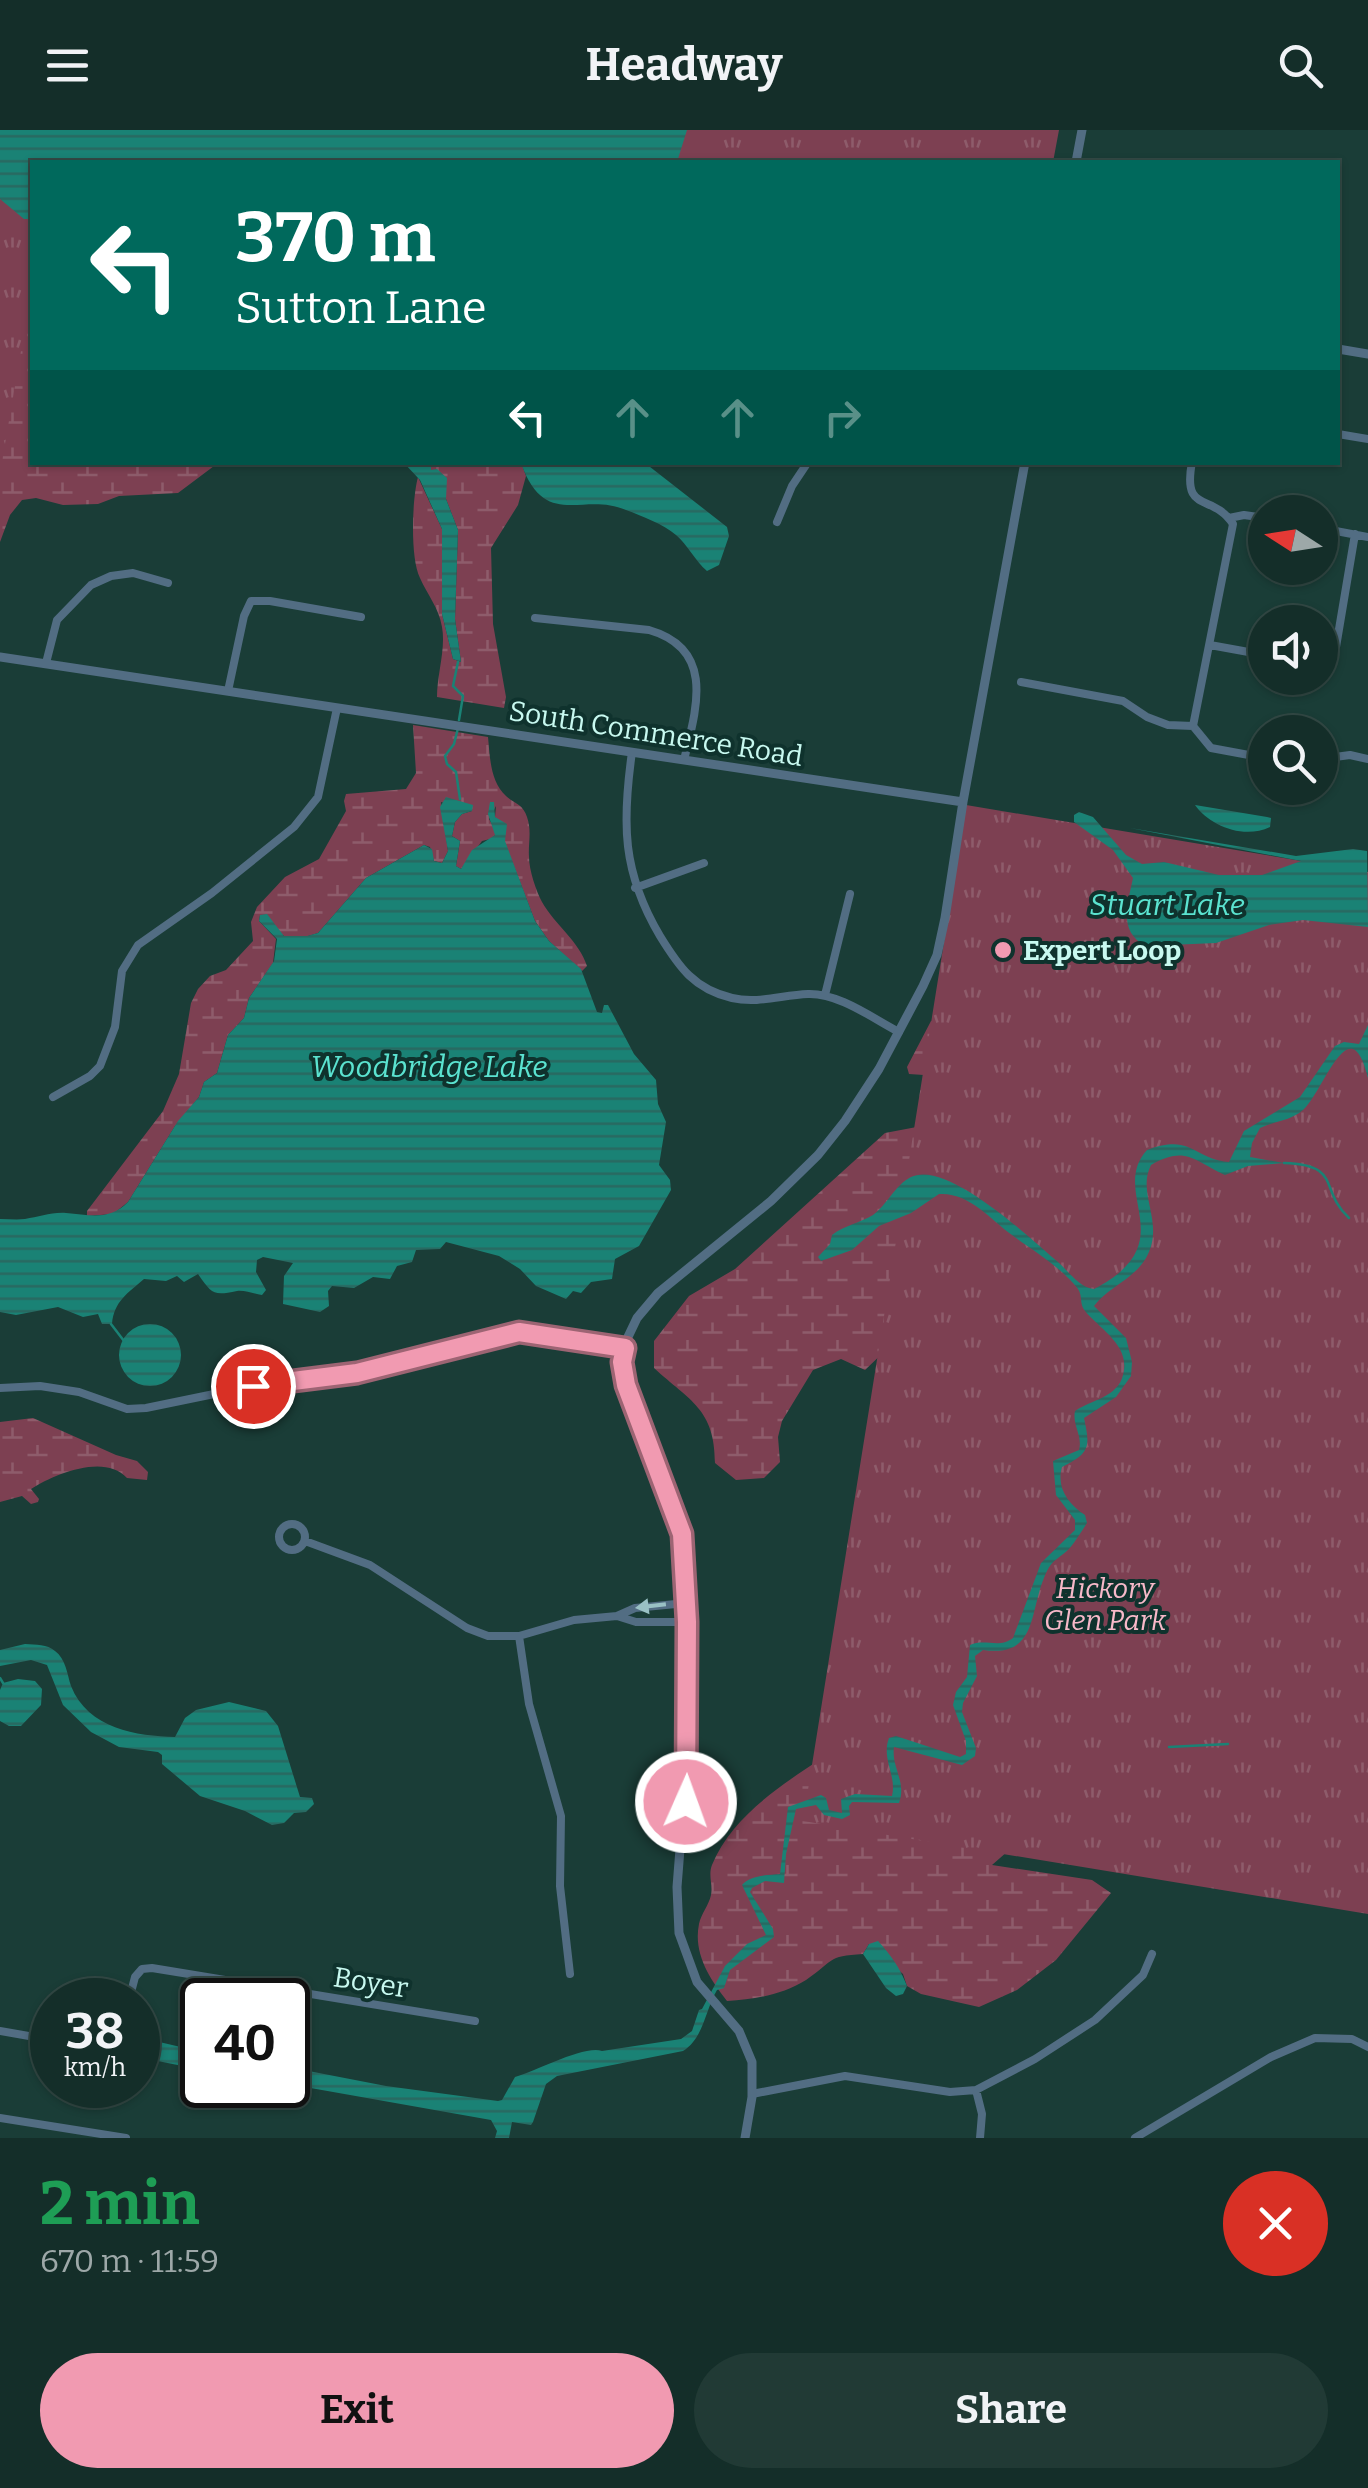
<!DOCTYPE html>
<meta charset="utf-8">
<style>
body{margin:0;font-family:Bitter,serif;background:#213a35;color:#f1f3f6;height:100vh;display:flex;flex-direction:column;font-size:38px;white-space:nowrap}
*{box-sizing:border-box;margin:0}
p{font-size:32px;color:#9da8a8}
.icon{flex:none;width:55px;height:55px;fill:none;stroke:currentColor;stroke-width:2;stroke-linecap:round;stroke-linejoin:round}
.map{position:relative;height:2008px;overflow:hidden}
.sheet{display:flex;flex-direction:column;background:#142e29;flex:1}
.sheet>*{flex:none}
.banner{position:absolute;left:30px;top:30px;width:1310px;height:305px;border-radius:0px;box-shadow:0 2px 8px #0004,0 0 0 2px #334a46;background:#00695c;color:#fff;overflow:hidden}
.needle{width:65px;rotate:282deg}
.fabs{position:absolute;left:1248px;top:365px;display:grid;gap:20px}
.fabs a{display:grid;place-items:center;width:90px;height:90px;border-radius:50%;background:#142e29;box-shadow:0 2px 8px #0004,0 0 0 2px #334a46;font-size:50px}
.speed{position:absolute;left:30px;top:1848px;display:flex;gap:20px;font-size:50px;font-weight:700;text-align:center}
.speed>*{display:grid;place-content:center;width:130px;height:130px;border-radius:50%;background:#142e29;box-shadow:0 2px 8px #0004,0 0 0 2px #334a46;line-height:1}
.speed small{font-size:25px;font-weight:400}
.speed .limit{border:5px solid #111;border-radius:15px;background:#fff;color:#111}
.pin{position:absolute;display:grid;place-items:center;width:85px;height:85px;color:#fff;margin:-42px;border:5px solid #fff;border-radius:50%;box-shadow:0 2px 10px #0007}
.me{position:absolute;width:110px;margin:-55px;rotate:2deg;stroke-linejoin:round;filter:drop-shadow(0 0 8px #0008)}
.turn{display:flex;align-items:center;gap:35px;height:210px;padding:0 40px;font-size:45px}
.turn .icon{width:130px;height:130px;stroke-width:2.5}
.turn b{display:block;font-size:70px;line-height:85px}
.lanes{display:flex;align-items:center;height:95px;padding:0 40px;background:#0003;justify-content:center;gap:50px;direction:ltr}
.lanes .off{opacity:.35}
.round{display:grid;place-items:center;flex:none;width:105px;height:105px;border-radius:52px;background:#213a35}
.head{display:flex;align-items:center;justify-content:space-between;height:170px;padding:0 40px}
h1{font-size:60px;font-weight:700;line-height:75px;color:#1e9e55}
.cta{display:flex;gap:20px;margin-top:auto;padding:20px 40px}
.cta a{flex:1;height:115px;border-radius:60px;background:#f19ab1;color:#111;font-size:40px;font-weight:700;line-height:115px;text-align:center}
.cta a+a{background:#213a35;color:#f1f3f6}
header{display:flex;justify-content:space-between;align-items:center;height:130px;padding:0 40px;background:#142e29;font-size:45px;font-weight:700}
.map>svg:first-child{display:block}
.wetland{fill:url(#wetland-marsh)}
.park{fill:url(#park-tufts)}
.water{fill:url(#water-rules)}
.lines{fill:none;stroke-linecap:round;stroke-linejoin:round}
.stream{stroke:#1a8275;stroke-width:2.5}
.minor{stroke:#526d83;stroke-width:8}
.tertiary{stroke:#526d83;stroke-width:9}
.oneway{fill:#99c1c4}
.route-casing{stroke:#9d6473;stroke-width:25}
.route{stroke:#f19ab1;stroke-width:18}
.poi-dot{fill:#f19ab1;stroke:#0f322d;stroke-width:4}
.labels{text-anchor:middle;stroke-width:8;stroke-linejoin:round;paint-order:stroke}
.street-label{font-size:28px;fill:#c8f9f0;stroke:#0f322d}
.poi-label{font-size:28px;font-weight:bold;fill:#c8f9f0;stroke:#0f322d;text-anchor:start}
.park-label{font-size:28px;font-style:italic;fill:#f7b9c9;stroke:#0f322d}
.water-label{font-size:30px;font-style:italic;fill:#5be3d0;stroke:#0f322d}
</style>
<header><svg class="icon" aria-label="menu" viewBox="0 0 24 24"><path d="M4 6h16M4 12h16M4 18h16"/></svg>Headway<svg class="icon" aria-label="search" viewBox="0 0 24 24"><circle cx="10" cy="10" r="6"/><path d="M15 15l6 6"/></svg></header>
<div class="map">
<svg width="1368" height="2008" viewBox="0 0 1368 2008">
<defs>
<pattern id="wetland-marsh" width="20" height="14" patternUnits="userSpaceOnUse" patternTransform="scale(2.5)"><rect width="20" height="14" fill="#7d4052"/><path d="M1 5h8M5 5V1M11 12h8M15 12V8" fill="none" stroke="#8e5c6b"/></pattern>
<pattern id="park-tufts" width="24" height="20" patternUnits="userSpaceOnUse" patternTransform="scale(2.5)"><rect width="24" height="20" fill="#7d4052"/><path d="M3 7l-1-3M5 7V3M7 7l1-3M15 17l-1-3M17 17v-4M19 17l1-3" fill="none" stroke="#8e5c6b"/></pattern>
<pattern id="water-rules" width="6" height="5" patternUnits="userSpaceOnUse" patternTransform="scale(2.5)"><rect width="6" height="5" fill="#1a8275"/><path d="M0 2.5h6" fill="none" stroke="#296961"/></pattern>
</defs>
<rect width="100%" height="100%" fill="#1a3d37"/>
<path class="wetland" d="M0,69L32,89V332L218,333L178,363L119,366L98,374L63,375L36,368L22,370L10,385L0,412Z
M521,332L526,346L518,375L491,418L493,494L506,567L504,578L437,567C437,544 446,519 442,497C439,478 427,464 420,448C410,428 412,369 418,347L442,399V484L453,529L461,532L455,489L458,400L446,369V348L431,340V333Z
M413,595L488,607C490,627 490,651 506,666C515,674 523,674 527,687C532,701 528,714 529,727C529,740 536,761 542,772C555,795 579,811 587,836L582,841L549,811L535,791L495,687L496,676L489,689L496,701L494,708L482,711L461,739L456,736L460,711L452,706L455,692L462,684L472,681L441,672L448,721L442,733L434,731L430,717L424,715L366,748L318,803L308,806H284L260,785L259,791L276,809L273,833L249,868L244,888L228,905L217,943L204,952L199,967L175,996L128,1072L113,1084L87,1086V1081L163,981L179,944L191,873L198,859L210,846L226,840L253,811L251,792L257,777L285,747L319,729L346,681L344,671L346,664L406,659L416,643Z
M931,891L946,893L1040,1693L992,1735L1092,1750L1111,1763L1056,1830L1017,1860L979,1877L921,1864L907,1856L903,1844L869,1814L863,1824C826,1826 834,1831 806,1850C782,1865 755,1869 727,1871C710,1849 693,1824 699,1794C701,1784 709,1775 711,1765C713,1755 708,1745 712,1735C736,1676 804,1642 854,1607L911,1196L865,1240L841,1229L813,1240L782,1291L778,1307L780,1332L764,1348L736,1350L715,1333C715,1279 690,1271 654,1238V1211L689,1166L735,1139L885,1003L943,992L924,945L909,944L907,937Z
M33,1288L116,1325L137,1331L148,1342L147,1350L127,1348C105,1323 54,1344 31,1359L39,1369L38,1372L31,1374L22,1366L0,1372V1292Z"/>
<path class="park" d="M0,0H1059L1053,32H32V157L0,343Z
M966,675L1368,742V1784L803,1691Z"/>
<path class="water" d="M0,0H687L677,32H32V89H24L0,69Z
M404,333H431V340L437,339L447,348L446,369L458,400L455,489L461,532L453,529L442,484V399L420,350Z
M521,333H645L727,397L729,406L719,435L707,441C695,431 688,415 676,405C663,394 642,386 626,380C583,361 545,401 521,333Z
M446,667L473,675L472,681L462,684L455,692L452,706L460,711L456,736L461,739L472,720L495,705L488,684L490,672H494L495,687L507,694L505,711L535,791L549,811L581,839L597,882L602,883L604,875H608L634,924L656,950L658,974L666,992L659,1035L670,1050L671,1060L639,1116L615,1129L612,1149L591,1152L581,1163L573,1161L566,1169L536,1156L520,1139L499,1126L446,1112L440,1119L416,1120L412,1132L397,1136L390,1149L373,1147L354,1158L332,1156L328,1161L329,1176L320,1182L283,1174L284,1146L293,1133L263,1127L257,1130L256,1142L266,1160L262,1165C254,1164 245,1160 237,1161C213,1166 212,1164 198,1144L184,1152L177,1146L166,1151L144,1149C128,1163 114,1171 112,1194H102L98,1184L83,1187L58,1177L16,1185L0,1182V1089C8,1089 17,1090 25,1089C39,1087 51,1082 66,1083C90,1085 109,1091 128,1072L178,991L199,967L204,952L217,943L228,905L244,888L249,868L274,831L277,809L259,791L260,785L267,784L284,806H307L318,803L366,748L424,715L432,719L434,731L442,733L448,721L440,677Z
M1195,675L1267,687L1271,688L1270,697C1243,710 1209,695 1195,675Z
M1079,682L1093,687L1126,725L1142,734L1164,732L1219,745H1262L1301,731L1130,698L1296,726L1353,719L1367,721L1368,797L1303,790L1269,795L1216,813L1146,816C1117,801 1128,773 1133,748L1113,720L1074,692V685Z
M1368,895V948C1350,874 1324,961 1303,980C1290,991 1275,991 1260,998L1252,1013L1250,1027L1284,1033L1248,1036L1225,1045C1194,1031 1186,1015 1151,1035C1136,1064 1166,1093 1146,1128C1133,1150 1108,1157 1094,1176L1126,1208L1132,1232L1131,1246L1116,1267L1084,1288C1090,1316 1091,1323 1062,1337C1056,1357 1068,1374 1085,1385L1087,1393C1081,1402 1076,1411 1069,1419C1061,1427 1052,1430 1047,1441C1028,1479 1040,1528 983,1520L975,1526L977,1546L963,1573L962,1582L976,1618L975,1626L962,1635L894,1617C891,1637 907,1652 899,1673L852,1672L849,1676L850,1685L842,1689L824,1685L816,1675L796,1679L786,1724L784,1753L765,1751L752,1758L750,1762L773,1799L774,1807L730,1840L724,1858L717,1860C705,1880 704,1908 683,1921L557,1946L546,1954L533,1992L531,1995L512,1992L509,2008H495L497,2001L491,1990L288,1954V1937L386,1956L498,1971L502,1970L515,1947C537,1941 584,1915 602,1921L681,1909L692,1901L699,1880L702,1879L725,1836L747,1814L766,1805L742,1755C750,1745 768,1745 780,1744L788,1677L821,1665L826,1668L829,1680L842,1683L841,1669L855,1664L892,1666C897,1645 881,1629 889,1608L896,1606L960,1627L966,1624V1611L953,1575L956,1562L967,1547L970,1515C985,1508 999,1519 1013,1508L1041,1433L1075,1400V1390L1056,1365L1053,1331L1079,1320C1083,1306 1072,1295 1075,1281C1091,1270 1118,1267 1123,1245C1131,1216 1101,1200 1085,1181C1079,1174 1083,1166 1078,1159C1060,1136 1035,1122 1012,1105C990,1089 969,1062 939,1064L911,1083L879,1096L852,1120L821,1131L818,1127L830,1114L832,1105C845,1095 860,1093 873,1085C887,1075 895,1055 911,1047C947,1029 1032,1110 1058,1132C1069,1142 1080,1158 1094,1159C1185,1112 1108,1063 1147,1020C1193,1003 1192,1029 1229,1032L1244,1001L1300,967L1335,916L1344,912L1359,914Z
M119 1225a31 31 0 1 1 62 0a31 31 0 1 1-62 0Z
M25,1514C36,1515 47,1514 55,1521C66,1529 67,1544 71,1556C88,1599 137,1606 175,1607L185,1588L196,1580L229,1572L266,1581L278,1596L300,1667L312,1668L314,1674L306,1682L294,1683L284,1693L272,1695L245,1681L200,1666L162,1634V1625L158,1622L119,1617L91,1602L63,1575L47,1535L31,1530L0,1536V1520Z
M18,1549L35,1551L42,1559L41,1575L21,1596H9L0,1591V1560L3,1553Z
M878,1811C891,1825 900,1838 907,1856L903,1864L896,1866L886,1858L863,1824L869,1814Z
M138,1907L202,1922V1940L148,1929L143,1925V1917Z"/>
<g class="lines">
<path class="stream" d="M458,532L453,556L463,566L459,590
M458,598L454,614L445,626L447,634L456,642L460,669
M1284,1033C1343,1035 1318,1059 1349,1088
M111,1194L124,1211
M0,1548L3,1553
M1169,1617L1228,1614"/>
<path class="minor" d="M1338,304L1368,309
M1229,388L1244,385L1265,388
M777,392L792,356L808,332
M1320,398L1368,407
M535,488L649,500C715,519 697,577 684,630
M1210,515L1265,525
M46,533L57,490L91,455L111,446L133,443L168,453
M1320,534L1330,532L1335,523L1355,404
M1021,552L1123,571L1147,587L1168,595L1193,596L1233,394C1212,362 1182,385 1192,332
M228,561L244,486L251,471H270L361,487
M1193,596L1211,618L1265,628
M632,622C622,693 622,742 660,806C679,837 694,859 732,868C758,874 782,865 808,864C839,863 872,888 899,902
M1320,629L1350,625L1368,629
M635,758L704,733
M825,865L850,764
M53,967L90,946L100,936L115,897L122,841L138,815L212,763L294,697L318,667L337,578
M0,1258L40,1256L79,1262L127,1279L146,1278L253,1256L357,1243L519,1202L625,1218
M279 1407a13 13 0 1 1 26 0a13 13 0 1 1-26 0Z
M305,1411L370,1435L467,1498L488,1506H519L574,1490L617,1486L635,1478L686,1473
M617,1486L636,1492H687
M519,1506L529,1574L561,1686L560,1756L570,1844
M129,1870L135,1847L142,1839L152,1838L475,1891
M0,1901L52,1910
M976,1960L982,1984L980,2008
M752,1964L845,1946L950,1962L976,1960L1035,1929L1095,1890L1143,1845L1152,1824
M0,1988L126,2008
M1135,2008L1271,1927L1315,1908L1352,1909L1368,1917"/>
<path class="tertiary" d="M1076,32L1082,0
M1338,219L1368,224
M0,527L963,672
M745,2008L752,1967V1932L739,1901L697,1852L679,1803L677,1757L688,1618L684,1422L678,1389L634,1279L622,1232L627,1209L637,1188L658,1163L771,1071L818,1025L845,991L879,939L923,856L937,825L945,788L963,672L1025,332"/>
</g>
<defs><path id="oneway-solid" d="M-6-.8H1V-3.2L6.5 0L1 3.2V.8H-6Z" transform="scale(2.5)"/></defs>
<use class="oneway" href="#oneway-solid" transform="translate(651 1476) rotate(173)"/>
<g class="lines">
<g class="route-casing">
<path id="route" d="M253,1256L357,1243L519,1202L625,1218L622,1232L626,1255L682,1404L687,1492L686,1672"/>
</g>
<use href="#route" class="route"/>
</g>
<circle class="poi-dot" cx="1003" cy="820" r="10"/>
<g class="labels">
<g class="street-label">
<text transform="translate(656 603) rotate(9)" y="10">South Commerce Road</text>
<text transform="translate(371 1852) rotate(9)" y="10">Boyer</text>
</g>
<g class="poi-label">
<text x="1023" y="830">Expert Loop</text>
</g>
<g class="park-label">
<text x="1105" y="1468">Hickory<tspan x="1105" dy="32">Glen Park</tspan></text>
</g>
<g class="water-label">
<text x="1167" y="785">Stuart Lake</text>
<text x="429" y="947">Woodbridge Lake</text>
</g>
</g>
</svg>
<div class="fabs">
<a><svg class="needle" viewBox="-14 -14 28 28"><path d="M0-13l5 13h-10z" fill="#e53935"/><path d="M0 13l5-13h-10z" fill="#9da8a8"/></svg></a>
<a><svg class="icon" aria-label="sound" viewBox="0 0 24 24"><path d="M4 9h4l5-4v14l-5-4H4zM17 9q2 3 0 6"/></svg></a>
<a><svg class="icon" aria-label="search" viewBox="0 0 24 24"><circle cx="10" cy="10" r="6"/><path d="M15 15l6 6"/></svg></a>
</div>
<div class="speed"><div>38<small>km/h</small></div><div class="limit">40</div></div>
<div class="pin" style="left:253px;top:1256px;background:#d93025"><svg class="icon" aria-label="arrive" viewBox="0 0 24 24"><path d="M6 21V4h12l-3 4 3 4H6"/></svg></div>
<svg class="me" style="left:686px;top:1672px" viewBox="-20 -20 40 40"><circle r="17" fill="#f19ab1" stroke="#fff" stroke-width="3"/><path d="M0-11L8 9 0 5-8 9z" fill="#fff"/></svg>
<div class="banner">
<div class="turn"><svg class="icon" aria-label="left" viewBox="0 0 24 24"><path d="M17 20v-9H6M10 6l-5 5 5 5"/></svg><div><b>370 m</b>Sutton Lane</div></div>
<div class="lanes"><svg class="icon" aria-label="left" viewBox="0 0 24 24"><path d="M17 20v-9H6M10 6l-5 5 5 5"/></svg><svg class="icon off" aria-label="ahead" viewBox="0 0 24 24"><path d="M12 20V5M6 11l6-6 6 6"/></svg><svg class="icon off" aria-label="ahead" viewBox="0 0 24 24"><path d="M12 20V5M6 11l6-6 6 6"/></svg><svg class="icon off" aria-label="right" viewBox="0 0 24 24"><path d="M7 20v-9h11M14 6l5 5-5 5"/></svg></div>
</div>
</div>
<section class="sheet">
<div class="head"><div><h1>2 min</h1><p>670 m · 11:59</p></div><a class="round" style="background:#d93025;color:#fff"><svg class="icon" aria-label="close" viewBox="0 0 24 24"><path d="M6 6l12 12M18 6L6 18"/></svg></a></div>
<div class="cta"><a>Exit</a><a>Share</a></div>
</section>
